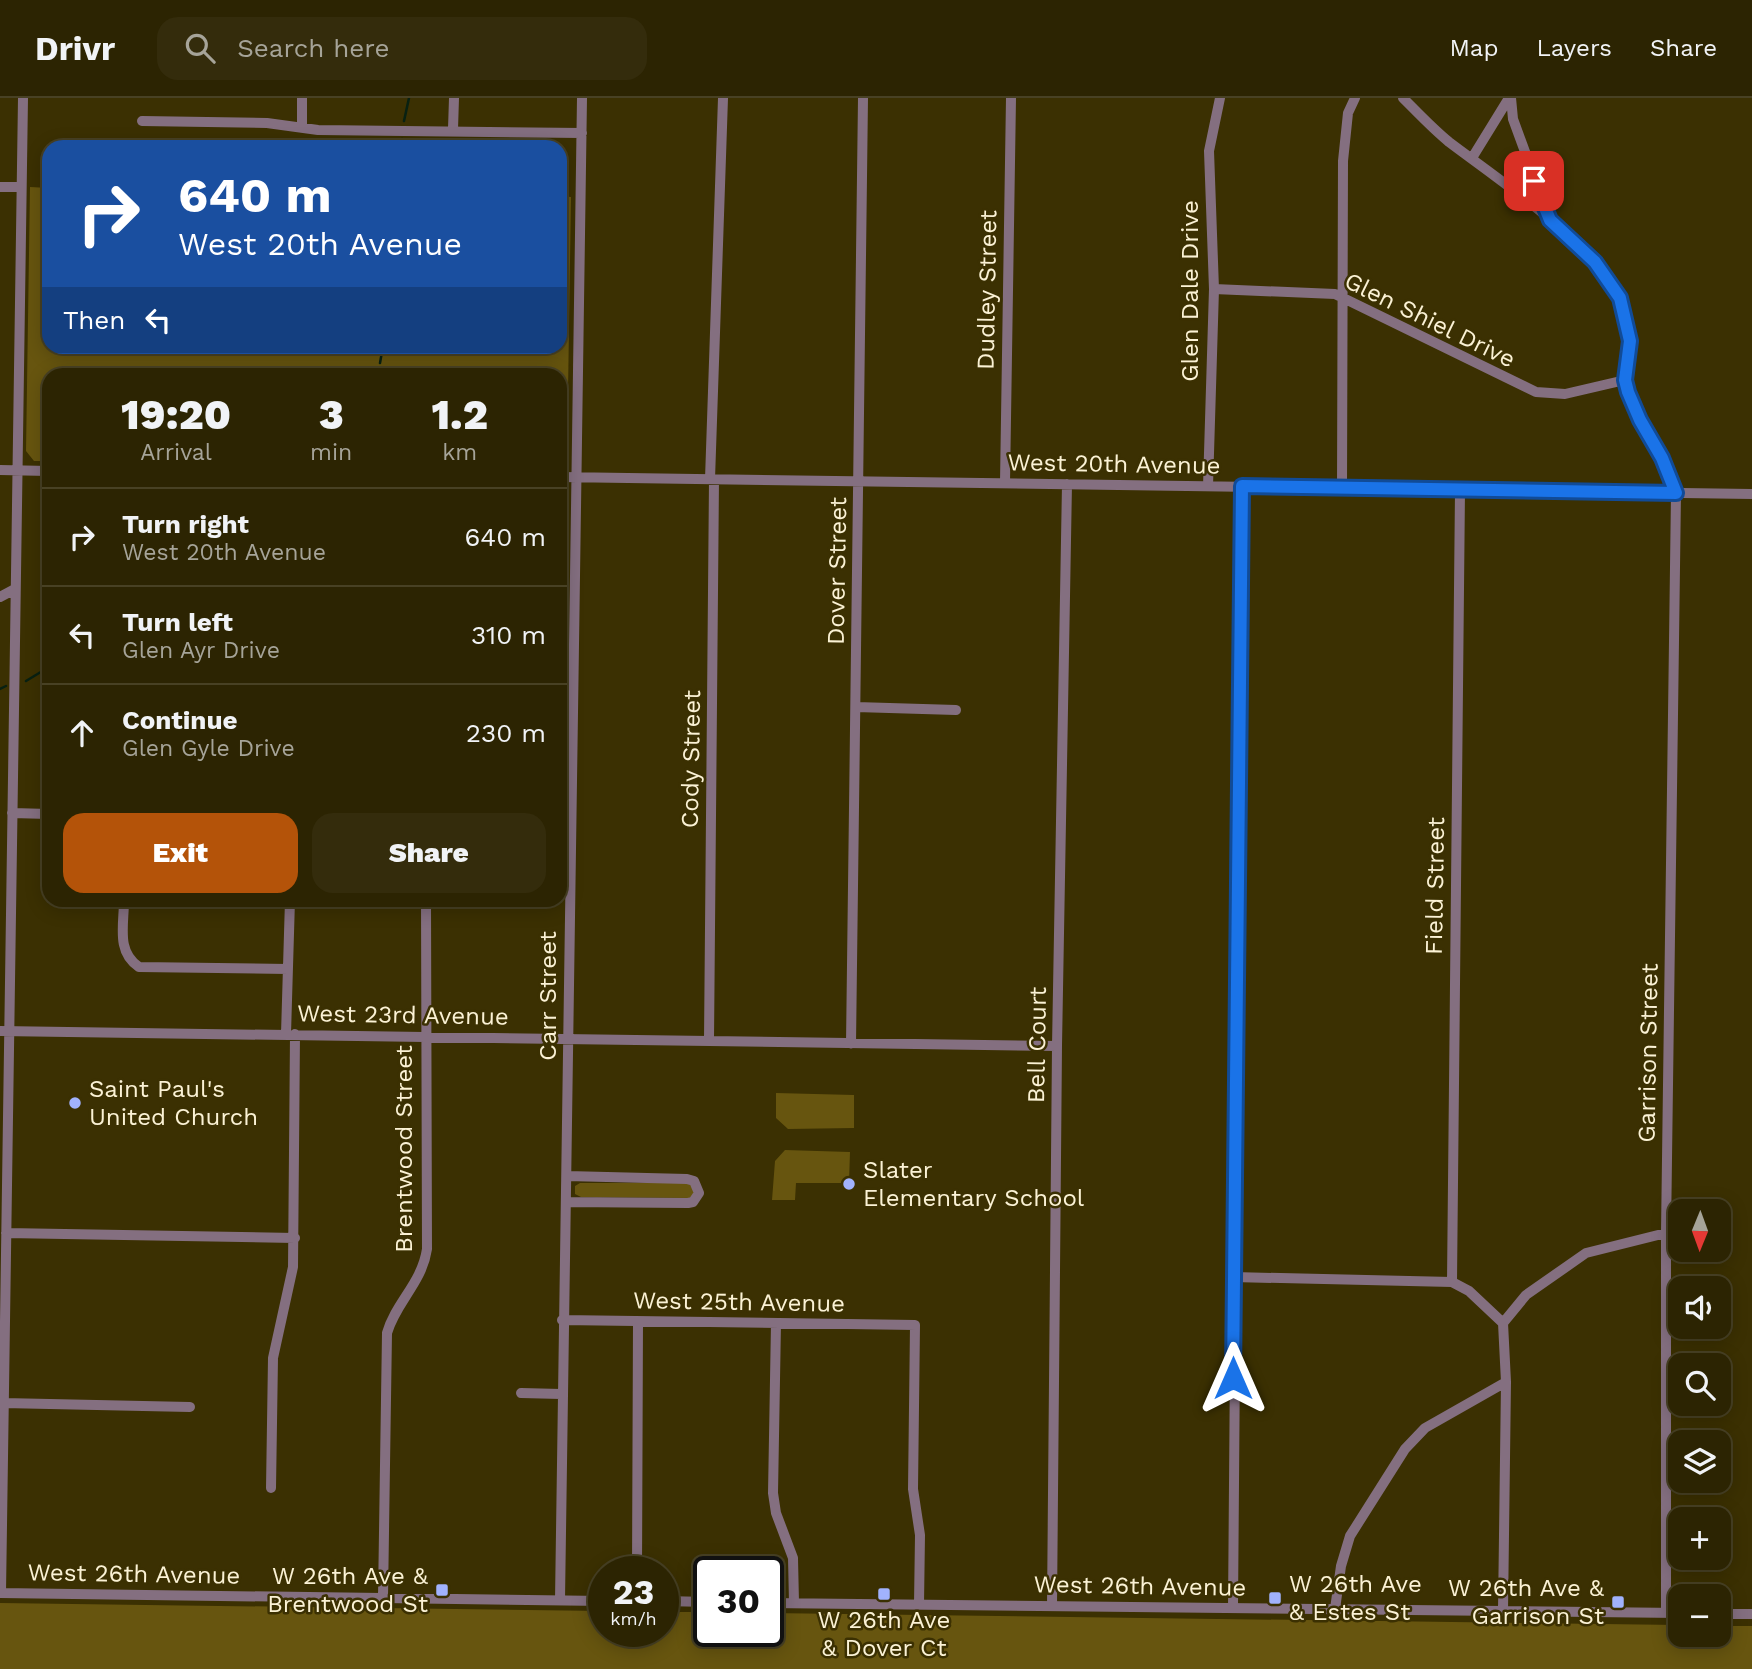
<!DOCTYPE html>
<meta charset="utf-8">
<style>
body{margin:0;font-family:"Work Sans",sans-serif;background:#342c0c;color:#f1f3f6;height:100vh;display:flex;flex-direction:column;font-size:26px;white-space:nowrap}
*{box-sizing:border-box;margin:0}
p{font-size:23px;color:#a6a499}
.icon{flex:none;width:38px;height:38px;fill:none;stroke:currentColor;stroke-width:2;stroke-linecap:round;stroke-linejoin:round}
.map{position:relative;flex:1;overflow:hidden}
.drawer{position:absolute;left:42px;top:270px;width:525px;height:539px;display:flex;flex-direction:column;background:#2c2402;border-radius:21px;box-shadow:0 4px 18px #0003,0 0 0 2px #484124}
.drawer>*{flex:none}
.hud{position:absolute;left:42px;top:42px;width:525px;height:214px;border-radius:21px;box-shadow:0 4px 18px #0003,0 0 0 2px #484124;background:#1a4fa0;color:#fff;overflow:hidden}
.needle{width:46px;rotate:181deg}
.controls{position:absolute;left:1668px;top:1101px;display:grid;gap:14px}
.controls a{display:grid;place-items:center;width:63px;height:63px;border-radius:14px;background:#2c2402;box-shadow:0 4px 18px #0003,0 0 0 2px #484124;font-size:35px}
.speed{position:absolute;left:588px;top:1458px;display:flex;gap:14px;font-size:35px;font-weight:700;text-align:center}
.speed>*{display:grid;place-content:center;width:91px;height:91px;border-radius:50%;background:#2c2402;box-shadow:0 4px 18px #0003,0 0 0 2px #484124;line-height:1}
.speed small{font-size:18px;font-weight:400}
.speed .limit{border:4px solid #111;border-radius:10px;background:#fff;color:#111}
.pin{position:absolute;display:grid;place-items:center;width:60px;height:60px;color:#fff;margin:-30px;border-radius:14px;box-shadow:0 4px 10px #0006}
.me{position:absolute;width:77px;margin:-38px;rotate:0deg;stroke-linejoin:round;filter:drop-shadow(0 0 5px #0008)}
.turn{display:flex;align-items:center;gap:24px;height:147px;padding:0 21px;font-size:32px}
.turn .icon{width:91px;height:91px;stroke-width:2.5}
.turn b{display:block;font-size:49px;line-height:60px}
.then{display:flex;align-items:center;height:66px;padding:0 21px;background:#0003;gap:14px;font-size:26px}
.eta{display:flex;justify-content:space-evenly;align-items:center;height:119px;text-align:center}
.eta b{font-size:42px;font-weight:800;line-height:49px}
.cta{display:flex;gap:14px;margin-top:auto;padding:14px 21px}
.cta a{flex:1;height:80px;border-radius:21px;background:#b45309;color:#fff;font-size:28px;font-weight:800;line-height:80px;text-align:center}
.cta a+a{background:#342c0c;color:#f1f3f6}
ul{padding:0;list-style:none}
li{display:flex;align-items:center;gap:21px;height:98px;padding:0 21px;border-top:2px solid #484124}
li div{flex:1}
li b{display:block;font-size:26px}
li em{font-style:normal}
header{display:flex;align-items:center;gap:42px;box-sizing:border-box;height:98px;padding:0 35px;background:#2c2402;border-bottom:2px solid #484124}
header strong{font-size:33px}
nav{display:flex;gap:38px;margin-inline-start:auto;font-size:24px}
.search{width:490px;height:63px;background:#342c0c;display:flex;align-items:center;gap:18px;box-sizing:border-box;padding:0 24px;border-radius:21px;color:#a6a499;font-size:26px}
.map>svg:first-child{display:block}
.green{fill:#67550f}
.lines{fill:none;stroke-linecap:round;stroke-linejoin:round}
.stream{stroke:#082112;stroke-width:2.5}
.minor{stroke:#846f80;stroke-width:10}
.route-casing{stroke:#114b97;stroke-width:18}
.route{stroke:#1a73e8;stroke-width:12}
.poi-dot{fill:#a1b2fd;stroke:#3b3002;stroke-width:2.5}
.labels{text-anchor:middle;stroke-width:5;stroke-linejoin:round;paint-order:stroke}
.street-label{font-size:24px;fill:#fbf2d5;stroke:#3b3002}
.poi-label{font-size:24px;fill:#fbf2d5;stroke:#3b3002;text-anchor:start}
</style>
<header>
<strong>Drivr</strong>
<div class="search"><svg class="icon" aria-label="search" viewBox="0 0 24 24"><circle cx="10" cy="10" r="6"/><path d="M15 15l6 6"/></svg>Search here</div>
<nav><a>Map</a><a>Layers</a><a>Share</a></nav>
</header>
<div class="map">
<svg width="1752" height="1571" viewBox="0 0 1752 1571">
<rect width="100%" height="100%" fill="#3b3002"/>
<path class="green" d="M30,89L49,90V248H560V98L571,99L567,361L560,369V276H49V363H34L26,353Z
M776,995L854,997V1030L788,1031L776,1020Z
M785,1052L850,1054L849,1085H796L795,1102H772L775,1063Z
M580,1085H686L692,1087L695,1093L691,1100L581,1099L575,1096V1088Z
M0,1505L604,1513V1533H663V1514H709V1533H768V1515L1680,1527V1536H1718L1719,1528H1752V1571H0Z"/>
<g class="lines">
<path class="stream" d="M404,23L409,0
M401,49L402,41
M380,265L383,248
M378,272L379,276
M26,583L49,569
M0,591L6,588"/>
<path class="minor" d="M1403,0C1418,15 1433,31 1449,44C1499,82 1605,152 1625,210C1634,240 1620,269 1628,294C1639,330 1668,357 1676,395L1666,1135V1515
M1511,0L1513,21L1549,119
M142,23L267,25L318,32L582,35
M302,28V0
M453,31L454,0
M1472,60L1509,0
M0,89H20
M1214,191L1335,196L1536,294L1565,296L1625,282
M0,372L49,373
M560,379L1752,396
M710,381L723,0
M1005,385L1011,0
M1208,388L1214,191L1209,53L1220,0
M1342,390L1343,63L1348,15L1355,0
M0,499L15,491
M856,609L956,612
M12,715L49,716
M124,802C124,827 116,854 139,869L288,871
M0,933L1057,948
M286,936L290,802
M709,942L714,381
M851,946L863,0
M567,1104L688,1105L693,1104L699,1095L694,1083L687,1081L567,1078
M6,1135L295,1140
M1233,1179L1452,1184L1469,1193L1503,1225
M1452,1184L1460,392
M562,1222L915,1227L913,1391L920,1437L919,1506
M776,1225L773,1395L776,1415L793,1460L794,1505
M1503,1225L1506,1284L1503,1513
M1503,1225L1526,1197L1586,1155L1666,1135
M521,1295L561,1296
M3,1305L190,1309
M271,1390L273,1260L293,1169L295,936
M637,1474L638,1224
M0,1495L604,1503
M1,1495L23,0
M383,1500L387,1235C396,1204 422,1185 427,1151L426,802
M560,1502L582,0
M663,1503L709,1504
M768,1505L1680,1515
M1052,1508L1057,948L1067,386
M1233,1510L1242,388
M1335,1511L1341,1468L1350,1438L1405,1351L1425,1330L1506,1284
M1718,1516H1752"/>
</g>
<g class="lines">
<g class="route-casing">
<path id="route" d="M1233,1280L1242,388L1676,395L1662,360L1640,322L1628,294L1625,282L1630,243L1620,200L1595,164L1550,122L1534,83"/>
</g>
<use href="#route" class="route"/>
</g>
<g class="poi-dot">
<circle cx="75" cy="1005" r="7"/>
<circle cx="849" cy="1086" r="7"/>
<rect x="435" y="1485" width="14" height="14" rx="3.5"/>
<rect x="877" y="1489" width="14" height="14" rx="3.5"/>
<rect x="1268" y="1493" width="14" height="14" rx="3.5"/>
<rect x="1611" y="1497" width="14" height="14" rx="3.5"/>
</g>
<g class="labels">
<g class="street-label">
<text transform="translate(987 192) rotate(-89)" y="8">Dudley Street</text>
<text transform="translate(1190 193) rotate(-90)" y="8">Glen Dale Drive</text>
<text transform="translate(1430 222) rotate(26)" y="8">Glen Shiel Drive</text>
<text transform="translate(1114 366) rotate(1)" y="8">West 20th Avenue</text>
<text transform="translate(837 473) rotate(-89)" y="8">Dover Street</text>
<text transform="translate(691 661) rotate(-89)" y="8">Cody Street</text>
<text transform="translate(1435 788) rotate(-89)" y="8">Field Street</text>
<text transform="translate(548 898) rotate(-90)" y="8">Carr Street</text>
<text transform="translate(403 917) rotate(1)" y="8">West 23rd Avenue</text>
<text transform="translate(1037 947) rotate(-89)" y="8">Bell Court</text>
<text transform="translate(1648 955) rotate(-89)" y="8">Garrison Street</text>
<text transform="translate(404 1051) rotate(-90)" y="8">Brentwood Street</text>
<text transform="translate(739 1204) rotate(1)" y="8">West 25th Avenue</text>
<text transform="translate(134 1476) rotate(1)" y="8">West 26th Avenue</text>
<text transform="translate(1140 1488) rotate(1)" y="8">West 26th Avenue</text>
</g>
<g class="poi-label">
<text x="89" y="999">Saint Paul's<tspan x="89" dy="28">United Church</tspan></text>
<text x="863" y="1080">Slater<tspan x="863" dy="28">Elementary School</tspan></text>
<text x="428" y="1486" text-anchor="end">W 26th Ave &amp;<tspan x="428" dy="28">Brentwood St</tspan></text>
<text x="1289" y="1494">W 26th Ave<tspan x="1289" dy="28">&amp; Estes St</tspan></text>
<text x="1604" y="1498" text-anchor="end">W 26th Ave &amp;<tspan x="1604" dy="28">Garrison St</tspan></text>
<text x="884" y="1530" text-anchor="middle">W 26th Ave<tspan x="884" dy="28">&amp; Dover Ct</tspan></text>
</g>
</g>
</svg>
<div class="controls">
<a><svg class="needle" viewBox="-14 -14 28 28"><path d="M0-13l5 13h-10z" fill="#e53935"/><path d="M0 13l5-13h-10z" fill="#a6a499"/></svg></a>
<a><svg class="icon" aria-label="sound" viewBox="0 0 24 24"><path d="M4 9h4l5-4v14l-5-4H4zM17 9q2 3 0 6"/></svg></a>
<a><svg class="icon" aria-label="search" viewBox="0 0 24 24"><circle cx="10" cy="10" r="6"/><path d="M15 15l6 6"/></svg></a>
<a><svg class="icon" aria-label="layers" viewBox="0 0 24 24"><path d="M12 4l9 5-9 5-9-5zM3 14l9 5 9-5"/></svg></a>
<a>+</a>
<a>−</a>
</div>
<div class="speed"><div>23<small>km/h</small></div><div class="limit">30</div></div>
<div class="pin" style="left:1534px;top:83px;background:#d93025"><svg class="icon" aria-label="arrive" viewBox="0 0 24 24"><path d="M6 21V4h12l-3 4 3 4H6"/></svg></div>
<svg class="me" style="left:1233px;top:1280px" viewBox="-20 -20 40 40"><path d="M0-17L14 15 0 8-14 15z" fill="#1a73e8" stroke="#fff" stroke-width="4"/></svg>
<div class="hud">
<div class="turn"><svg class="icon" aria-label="right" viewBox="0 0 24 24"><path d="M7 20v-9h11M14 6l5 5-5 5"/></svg><div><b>640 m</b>West 20th Avenue</div></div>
<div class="then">Then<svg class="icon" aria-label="left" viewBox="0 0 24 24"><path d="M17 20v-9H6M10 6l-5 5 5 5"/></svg></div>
</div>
<section class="drawer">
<div class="eta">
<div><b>19:20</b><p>Arrival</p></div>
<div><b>3</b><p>min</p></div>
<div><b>1.2</b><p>km</p></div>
</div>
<ul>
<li><svg class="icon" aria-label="right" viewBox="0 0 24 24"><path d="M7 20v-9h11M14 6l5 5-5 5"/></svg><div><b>Turn right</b><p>West 20th Avenue</p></div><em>640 m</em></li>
<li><svg class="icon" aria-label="left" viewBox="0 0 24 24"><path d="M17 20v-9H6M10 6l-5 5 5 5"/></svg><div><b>Turn left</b><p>Glen Ayr Drive</p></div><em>310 m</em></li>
<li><svg class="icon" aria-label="ahead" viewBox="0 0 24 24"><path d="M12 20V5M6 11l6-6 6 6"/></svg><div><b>Continue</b><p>Glen Gyle Drive</p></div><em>230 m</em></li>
</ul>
<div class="cta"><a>Exit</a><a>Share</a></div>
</section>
</div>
